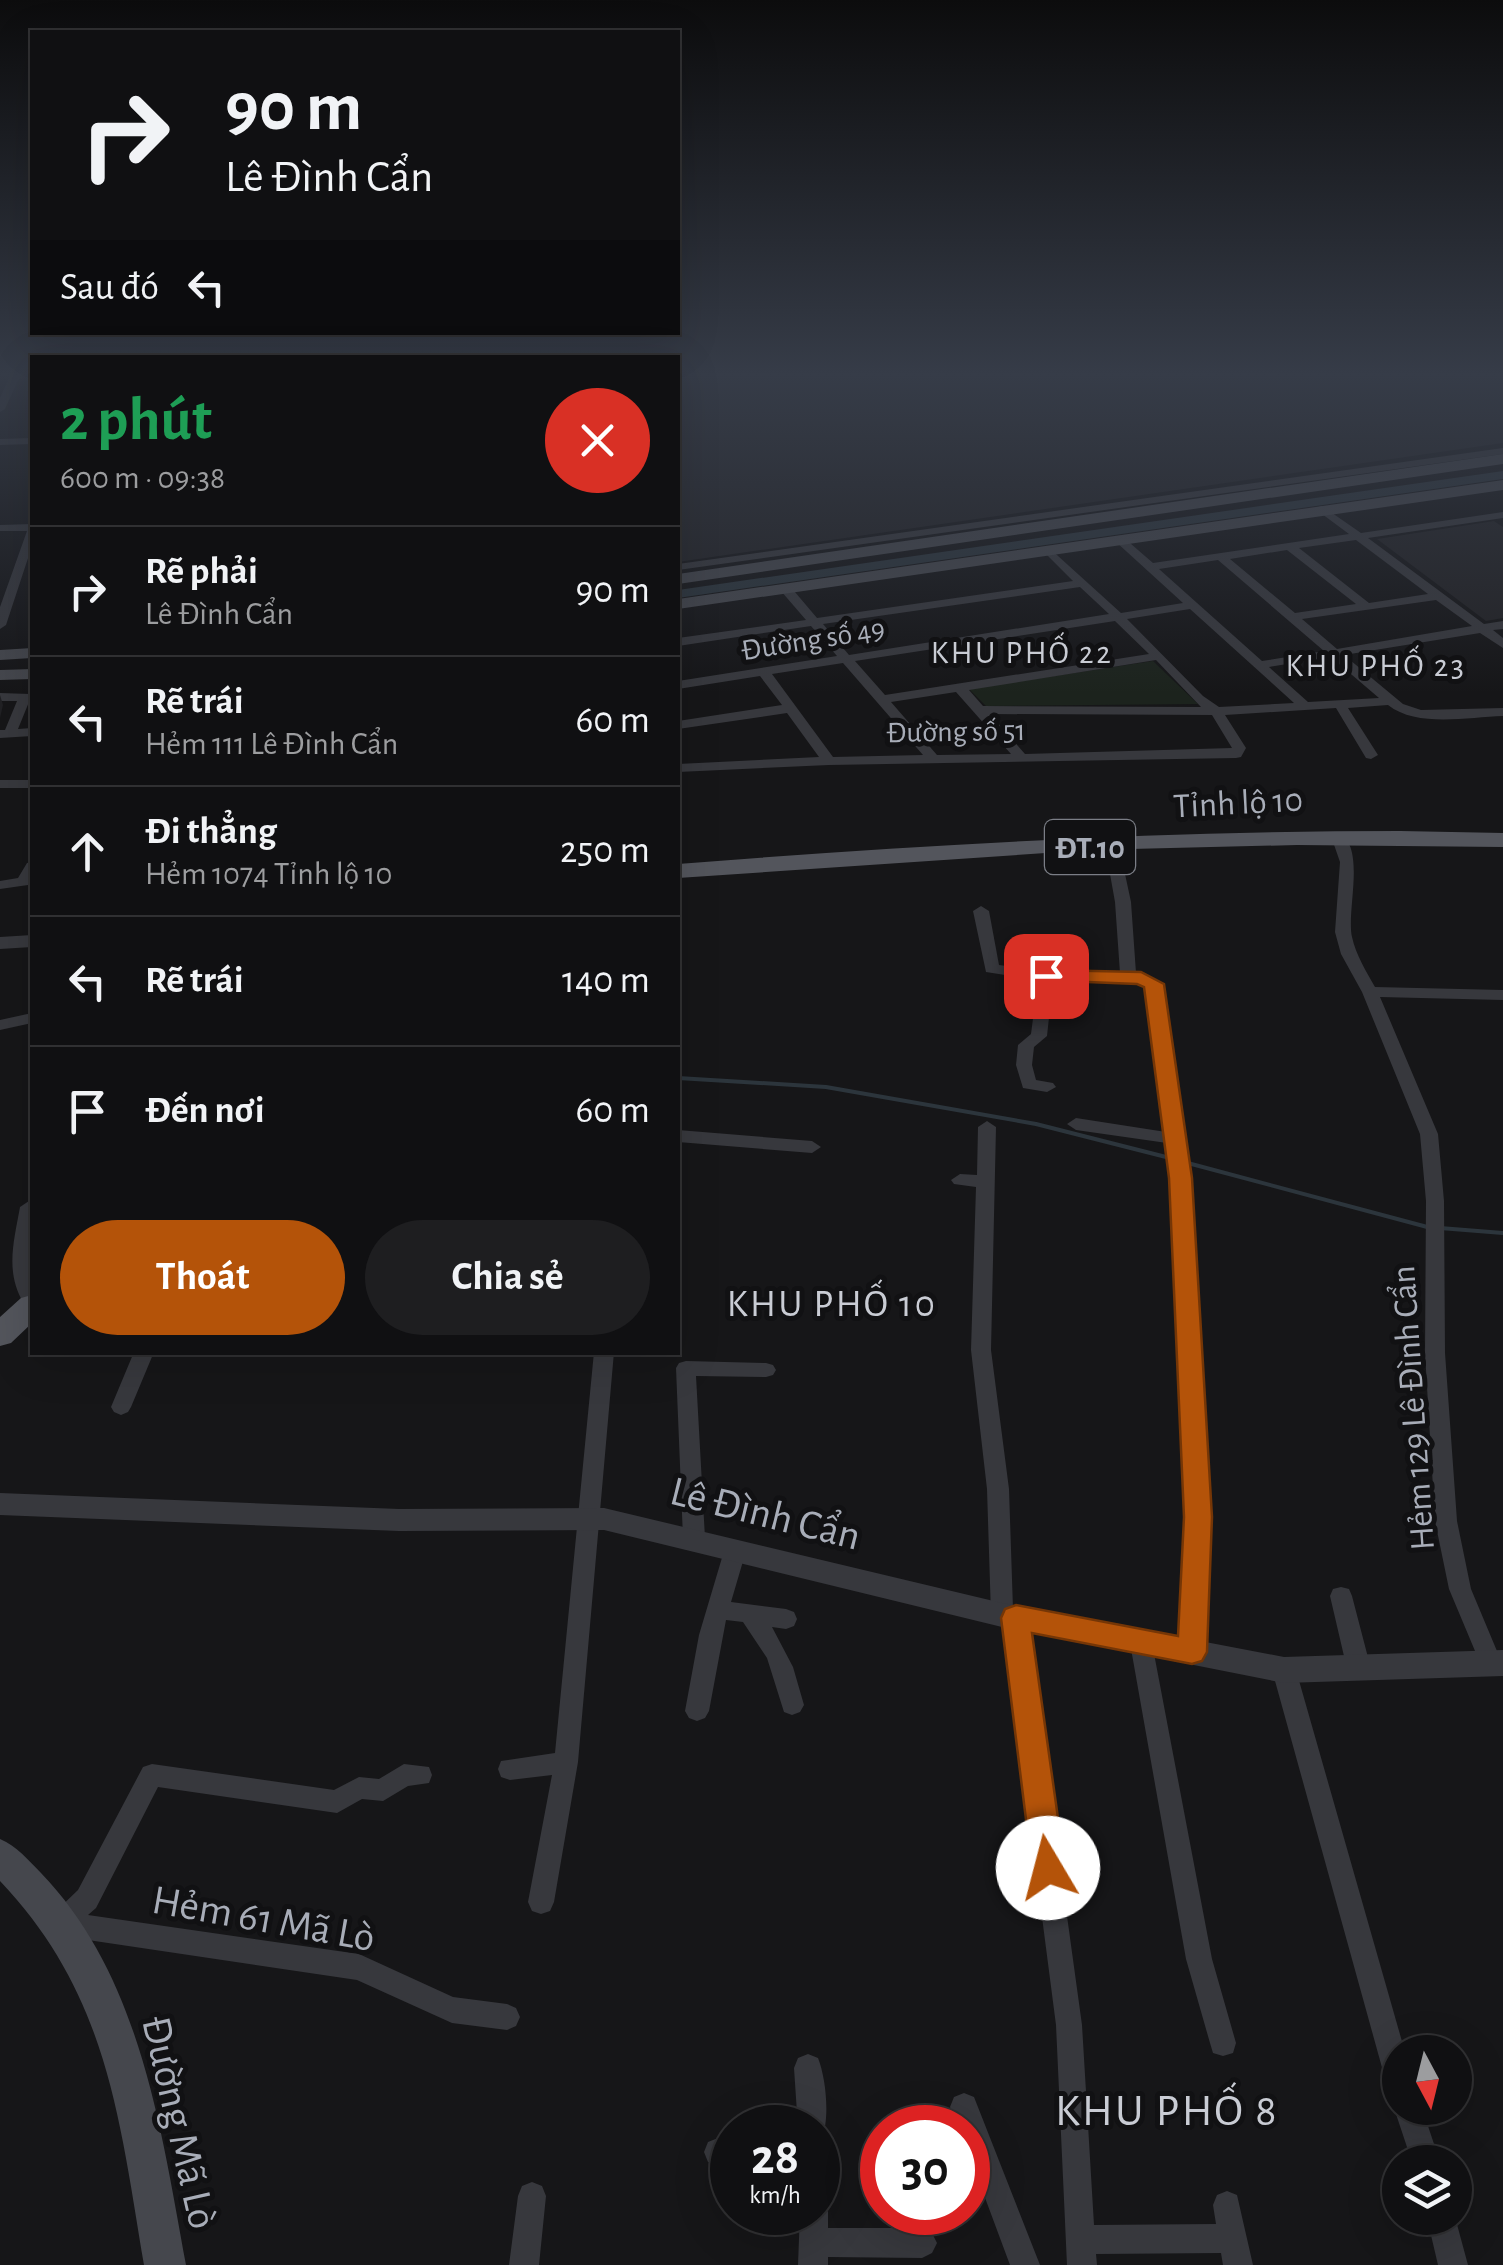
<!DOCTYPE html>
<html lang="vi">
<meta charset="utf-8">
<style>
body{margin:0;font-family:"Alegreya Sans",sans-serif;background:#1e1e20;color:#f1f3f6;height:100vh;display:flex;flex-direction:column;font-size:38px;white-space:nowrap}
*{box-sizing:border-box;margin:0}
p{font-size:32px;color:#9c9d9f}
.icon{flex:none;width:55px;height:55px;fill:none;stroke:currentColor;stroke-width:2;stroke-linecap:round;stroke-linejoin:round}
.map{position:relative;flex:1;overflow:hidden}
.sheet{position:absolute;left:30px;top:355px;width:650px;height:1000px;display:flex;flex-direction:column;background:#101012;border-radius:0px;box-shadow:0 10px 40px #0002,0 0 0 2px #303032}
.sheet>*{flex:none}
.guide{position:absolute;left:30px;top:30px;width:650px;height:305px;border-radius:0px;box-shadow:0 10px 40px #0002,0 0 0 2px #303032;background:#101012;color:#f1f3f6;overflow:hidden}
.needle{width:65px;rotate:173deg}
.fabs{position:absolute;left:1382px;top:2035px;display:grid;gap:20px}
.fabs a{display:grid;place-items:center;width:90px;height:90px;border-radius:50%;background:#101012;box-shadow:0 10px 40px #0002,0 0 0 2px #303032;font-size:50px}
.speed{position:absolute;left:710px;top:2105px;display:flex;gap:20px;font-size:50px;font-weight:700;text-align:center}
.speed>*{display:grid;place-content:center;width:130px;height:130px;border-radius:50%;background:#101012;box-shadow:0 10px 40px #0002,0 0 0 2px #303032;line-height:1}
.speed small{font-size:25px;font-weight:400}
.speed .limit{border:15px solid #d22;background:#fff;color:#111}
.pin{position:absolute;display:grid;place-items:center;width:85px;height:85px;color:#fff;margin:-42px;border-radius:20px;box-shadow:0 5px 15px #0006}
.me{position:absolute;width:110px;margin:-55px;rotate:352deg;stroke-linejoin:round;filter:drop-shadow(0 0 8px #0008)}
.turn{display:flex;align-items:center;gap:35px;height:210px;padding:0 30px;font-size:45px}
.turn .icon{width:130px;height:130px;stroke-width:2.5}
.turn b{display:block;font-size:70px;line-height:85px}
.then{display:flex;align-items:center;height:95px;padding:0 30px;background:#0003;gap:20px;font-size:38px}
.round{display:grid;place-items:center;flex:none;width:105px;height:105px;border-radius:52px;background:#1e1e20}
.overview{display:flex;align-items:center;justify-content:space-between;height:170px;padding:0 30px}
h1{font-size:60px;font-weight:700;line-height:75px;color:#1e9e55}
.action{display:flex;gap:20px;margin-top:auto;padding:20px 30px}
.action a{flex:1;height:115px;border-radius:60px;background:#b45309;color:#fff;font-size:40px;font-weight:700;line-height:115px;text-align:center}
.action a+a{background:#1e1e20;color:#f1f3f6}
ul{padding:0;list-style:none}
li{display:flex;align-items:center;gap:30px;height:130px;padding:0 30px;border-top:2px solid #303032}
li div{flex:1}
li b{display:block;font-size:38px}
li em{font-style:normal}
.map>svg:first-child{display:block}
.built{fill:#222225}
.green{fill:#1c231d}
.water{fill:#2c353c}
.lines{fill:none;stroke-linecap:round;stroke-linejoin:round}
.stream{stroke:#2c353c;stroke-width:4}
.minor{fill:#37383d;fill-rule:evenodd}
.tertiary{fill:#37383d;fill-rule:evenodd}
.secondary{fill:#45474d;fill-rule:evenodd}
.primary{fill:#53555c;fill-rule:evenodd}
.shaded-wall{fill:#212124}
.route{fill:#b45309;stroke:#753606;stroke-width:2.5}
.labels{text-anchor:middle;stroke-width:10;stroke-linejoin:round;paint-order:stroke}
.far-street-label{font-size:30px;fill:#a8adb8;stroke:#111113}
.far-neighbourhood-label{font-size:32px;letter-spacing:2.5px;fill:#c9ccd4;stroke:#111113}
.shield{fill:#111113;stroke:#7b7e86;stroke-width:2.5}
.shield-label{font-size:32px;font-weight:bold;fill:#a8adb8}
.street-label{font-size:35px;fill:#a8adb8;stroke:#111113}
.neighbourhood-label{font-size:38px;letter-spacing:2.5px;fill:#c9ccd4;stroke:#111113}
.near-street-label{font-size:42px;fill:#a8adb8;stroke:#111113}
.near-neighbourhood-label{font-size:45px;letter-spacing:2.5px;fill:#c9ccd4;stroke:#111113}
</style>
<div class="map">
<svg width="1503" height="2265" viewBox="0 0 1503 2265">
<rect width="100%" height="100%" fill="#161618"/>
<path class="built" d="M678,376H1503V443L678,562Z
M1494,521L1503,527V618L1486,621L1377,539Z"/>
<path class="green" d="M1153,661L1198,704L986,706L969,689Z"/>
<path class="water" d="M1503,471V479L678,598V590Z"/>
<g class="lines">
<path class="stream" d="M678,1078L826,1087L1036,1124L1170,1158
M1184,1162L1431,1228
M1440,1228L1503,1233"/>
<path class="minor" d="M10,376H20L5,409L0,412V398Z
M32,438V444L0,445V439Z
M1503,448V454L678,570V564Z
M1322,506L1361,533L1503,512V518L1368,538L1484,624L1503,621V629L1493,630L1503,638V648L1480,633L1344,655L1403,704L1421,710L1503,708V716C1468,717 1417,728 1388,705L1348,708L1378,755L1371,759L1366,758L1336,708L1225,715L1246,748L1241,757L1236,758L829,765L678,772V764L819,757L787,713L678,729V721L782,705L760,676L678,689V681L837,656L811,626L678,646V638L806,620L781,591V585H789L817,618L1073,581L1041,549L1047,546L1121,613L1183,603L1115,541V537H1123L1153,563L1349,534L1318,511V507ZM1356,540L1428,594L1369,603L1299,548ZM1287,550L1356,604L1295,613L1230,559ZM1218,560L1324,651L1262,661L1159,569ZM1080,587L1109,614L849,655L823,624ZM1436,600L1472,626L1337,649L1302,619ZM1190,609L1294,703L1219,707L1203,696L1127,619ZM1115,621L1149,654L885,695L855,661ZM1331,657L1379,698L1308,702L1269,667ZM1156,660L1201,707L983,706L969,690ZM843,663L923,755L833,757L772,674ZM956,692L1011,754L937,755L891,702ZM990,714L1212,715L1232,748L1025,754Z
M32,524V546L6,625L0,629V607L27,531H0V525Z
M0,693L30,694L31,697L18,729L32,728V736L0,738V730H5L17,701H0Z
M0,780H32V788H0Z
M1338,832C1367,847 1346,910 1352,937C1356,955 1366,971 1375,987L1503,990V1000L1380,997L1438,1134L1444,1201L1445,1353L1457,1521L1471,1589L1502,1663L1499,1670L1491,1673L1483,1670L1449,1589L1435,1521L1425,1353L1426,1201L1420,1134L1362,992L1341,954L1335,932L1340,862L1331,836Z
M1112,842L1119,846L1131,902L1136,973L1147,975L1162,984L1190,1178L1209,1517L1203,1652L1200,1659L1192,1662L1184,1659L1181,1652L1187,1517L1172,1178L1167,1143L1076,1130L1067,1124L1076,1118L1166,1132L1146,986L1138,983L1053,981L1047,1036L1034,1047L1032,1065L1036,1080L1053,1083L1056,1087L1047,1092L1023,1088L1016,1065L1018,1045L1031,1034L1038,980L986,972L973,911L981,906L989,911L999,965L1046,971L1120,973L1115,902L1105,846Z
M32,862V878L28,885L0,889V881L18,878L27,863Z
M32,1013V1023L0,1030V1020Z
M987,1121L996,1127L991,1350L1009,1489L1013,1609L1023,1611L1026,1618L1082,2025L1094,2225L1216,2224L1213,2205L1217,2195L1227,2191L1237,2195L1253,2265H1223L1221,2253L1096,2254L1097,2265H1067L1056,2025L1004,1624L994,1622L991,1615L987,1489L971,1350L976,1187L954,1184L951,1180L960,1174L977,1175L978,1127Z
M678,1130L812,1141L821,1147L812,1153L678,1142Z
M134,1352H154L131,1407L128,1412L121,1415L114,1412L111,1407Z
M594,1352H614L578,1762L554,1902L550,1911L541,1914L532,1911L528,1902L552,1775L510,1780L501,1777L498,1769L501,1761L555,1753Z
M686,1361L766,1363L773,1365L776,1370L773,1375L766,1377L696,1376L705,1538L702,1544L694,1547L686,1544L683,1538L676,1368L679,1363Z
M735,1542L743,1545L746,1551L731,1602L786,1609L794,1612L797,1619L794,1626L786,1629L772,1627L793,1667L804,1705L800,1712L792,1715L784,1712L767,1658L743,1622L726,1620L709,1711L705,1718L697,1721L689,1718L685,1711L699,1635L724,1551L727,1545Z
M1341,1587L1349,1589L1352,1596L1371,1669L1367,1676L1359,1679L1351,1676L1347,1669L1330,1596L1333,1589Z
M1141,1633L1149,1636L1152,1643L1212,1959L1236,2043L1233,2053L1223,2056L1213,2053L1210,2043L1186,1959L1130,1643L1133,1636Z
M1284,1660L1292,1663L1296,1670L1405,2052H1400V2096L1390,2092L1386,2082L1272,1670L1276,1663Z
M152,1764L334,1790L359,1777L379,1779L404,1764L429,1767L432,1775L429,1783L408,1786L383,1801L362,1799L337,1813L158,1787L96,1908L88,1915L359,1954L453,1997L507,2004L516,2008L520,2017L516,2026L507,2030L452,2023L357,1980L61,1936L52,1933L48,1924L52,1915L78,1890L143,1767Z
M808,2054L818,2058C826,2078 830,2118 822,2138L818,2140V2128H798L794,2068L798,2058Z
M964,2093L974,2097L1040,2265H1010L968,2152V2128H958L950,2107L954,2097Z
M1398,2098L1400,2108H1422L1440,2162H1412L1394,2108Z
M718,2138L732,2139V2167L708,2162L704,2152L708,2142Z
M532,2182L542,2186L546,2196L539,2265H509L518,2196L522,2186Z
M818,2199L824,2202L828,2212V2228H922L932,2233L937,2243L932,2253L922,2258L828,2257V2265H798L800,2212H818Z
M1427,2218L1455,2217L1468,2265H1438Z"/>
<path class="tertiary" d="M32,935V947L0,949V937Z
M32,1199V1305L23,1302C5,1271 14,1241 20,1207Z
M0,1493L399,1509L604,1508L1002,1603L1284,1657L1503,1650V1676L1284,1683L1002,1627L604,1530L399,1531L0,1515Z"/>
<path class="secondary" d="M1503,454V464L678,584V574Z
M1503,480V490L678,609V599Z
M32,648V658L0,660V650Z
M32,669V679L0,680V670Z
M0,1839C17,1846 28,1860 41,1873C141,1977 161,2130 186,2265H144C119,2117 108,1995 0,1881Z"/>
<path class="primary" d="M1400,831L1503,833V847L1297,845L1090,850L678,878V864C919,845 1159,831 1400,831Z
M32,1295V1323L11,1343L0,1346V1317L21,1298Z"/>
</g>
<path class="shaded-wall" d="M0,695L3,705L0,718Z"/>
<linearGradient id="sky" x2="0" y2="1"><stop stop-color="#0c0c0d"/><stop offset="0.54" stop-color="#363c48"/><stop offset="1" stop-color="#363c48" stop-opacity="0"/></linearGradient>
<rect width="1503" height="693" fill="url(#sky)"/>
<path class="route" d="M1046,970L1141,972L1164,984L1192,1178L1212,1517L1207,1652L1202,1661L1192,1664L1032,1633L1065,1868L1060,1879L1048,1883L1037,1879L1032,1868L1001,1618L1005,1609L1016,1605L1178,1636L1184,1517L1169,1178L1144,987L1137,984L1038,980L1035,976Z"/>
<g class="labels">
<g class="far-street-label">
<text transform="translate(813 639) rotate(-9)" y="10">Đường số 49</text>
<text transform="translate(956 731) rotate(-1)" y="10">Đường số 51</text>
</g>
<g class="far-neighbourhood-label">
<text x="1022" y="663">KHU PHỐ 22</text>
<text x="1376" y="676">KHU PHỐ 23</text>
</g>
<rect class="shield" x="1045" y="820" width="90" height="54" rx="8"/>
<g class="shield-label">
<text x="1090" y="858">ĐT.10</text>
</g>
<g class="street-label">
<text transform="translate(1238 802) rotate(-3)" y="12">Tỉnh lộ 10</text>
<text transform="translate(1412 1408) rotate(-94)" y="12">Hẻm 129 Lê Đình Cẩn</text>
</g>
<g class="neighbourhood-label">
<text x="832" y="1316">KHU PHỐ 10</text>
</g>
<g class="near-street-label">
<text transform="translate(766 1512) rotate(14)" y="15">Lê Đình Cẩn</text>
<text transform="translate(264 1917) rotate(10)" y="15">Hẻm 61 Mã Lò</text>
<text transform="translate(181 2122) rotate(77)" y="15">Đường Mã Lò</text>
</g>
<g class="near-neighbourhood-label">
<text x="1167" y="2125">KHU PHỐ 8</text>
</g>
</g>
</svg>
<div class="fabs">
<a><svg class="needle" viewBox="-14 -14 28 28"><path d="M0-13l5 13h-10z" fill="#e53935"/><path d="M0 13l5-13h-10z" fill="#9c9d9f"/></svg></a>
<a><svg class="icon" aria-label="layers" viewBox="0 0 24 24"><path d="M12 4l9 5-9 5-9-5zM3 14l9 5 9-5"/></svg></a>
</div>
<div class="speed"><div>28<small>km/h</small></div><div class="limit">30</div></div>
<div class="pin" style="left:1046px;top:976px;background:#d93025"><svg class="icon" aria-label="arrive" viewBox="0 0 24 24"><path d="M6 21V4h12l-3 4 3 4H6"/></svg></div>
<svg class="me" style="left:1048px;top:1868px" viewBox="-20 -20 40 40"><circle r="19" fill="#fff"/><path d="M0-13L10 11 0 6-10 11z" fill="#b45309"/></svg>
<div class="guide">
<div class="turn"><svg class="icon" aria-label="right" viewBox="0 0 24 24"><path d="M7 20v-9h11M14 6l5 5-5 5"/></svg><div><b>90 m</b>Lê Đình Cẩn</div></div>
<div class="then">Sau đó<svg class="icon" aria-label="left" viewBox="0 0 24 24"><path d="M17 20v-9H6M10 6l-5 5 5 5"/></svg></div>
</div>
<section class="sheet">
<div class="overview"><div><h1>2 phút</h1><p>600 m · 09:38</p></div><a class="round" style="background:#d93025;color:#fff"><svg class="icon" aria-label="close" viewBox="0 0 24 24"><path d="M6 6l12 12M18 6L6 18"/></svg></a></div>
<ul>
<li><svg class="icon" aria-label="right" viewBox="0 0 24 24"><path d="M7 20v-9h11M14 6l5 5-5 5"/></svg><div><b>Rẽ phải</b><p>Lê Đình Cẩn</p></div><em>90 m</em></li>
<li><svg class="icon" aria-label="left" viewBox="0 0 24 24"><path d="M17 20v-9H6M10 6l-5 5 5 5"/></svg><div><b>Rẽ trái</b><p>Hẻm 111 Lê Đình Cẩn</p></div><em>60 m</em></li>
<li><svg class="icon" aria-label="ahead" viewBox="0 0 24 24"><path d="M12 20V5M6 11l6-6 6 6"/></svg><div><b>Đi thẳng</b><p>Hẻm 1074 Tỉnh lộ 10</p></div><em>250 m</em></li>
<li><svg class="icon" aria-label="left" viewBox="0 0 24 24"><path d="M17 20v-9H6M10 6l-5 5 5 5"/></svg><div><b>Rẽ trái</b></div><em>140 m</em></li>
<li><svg class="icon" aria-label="arrive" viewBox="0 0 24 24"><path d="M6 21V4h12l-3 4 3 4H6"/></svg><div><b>Đến nơi</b></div><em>60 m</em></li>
</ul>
<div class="action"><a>Thoát</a><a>Chia sẻ</a></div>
</section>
</div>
